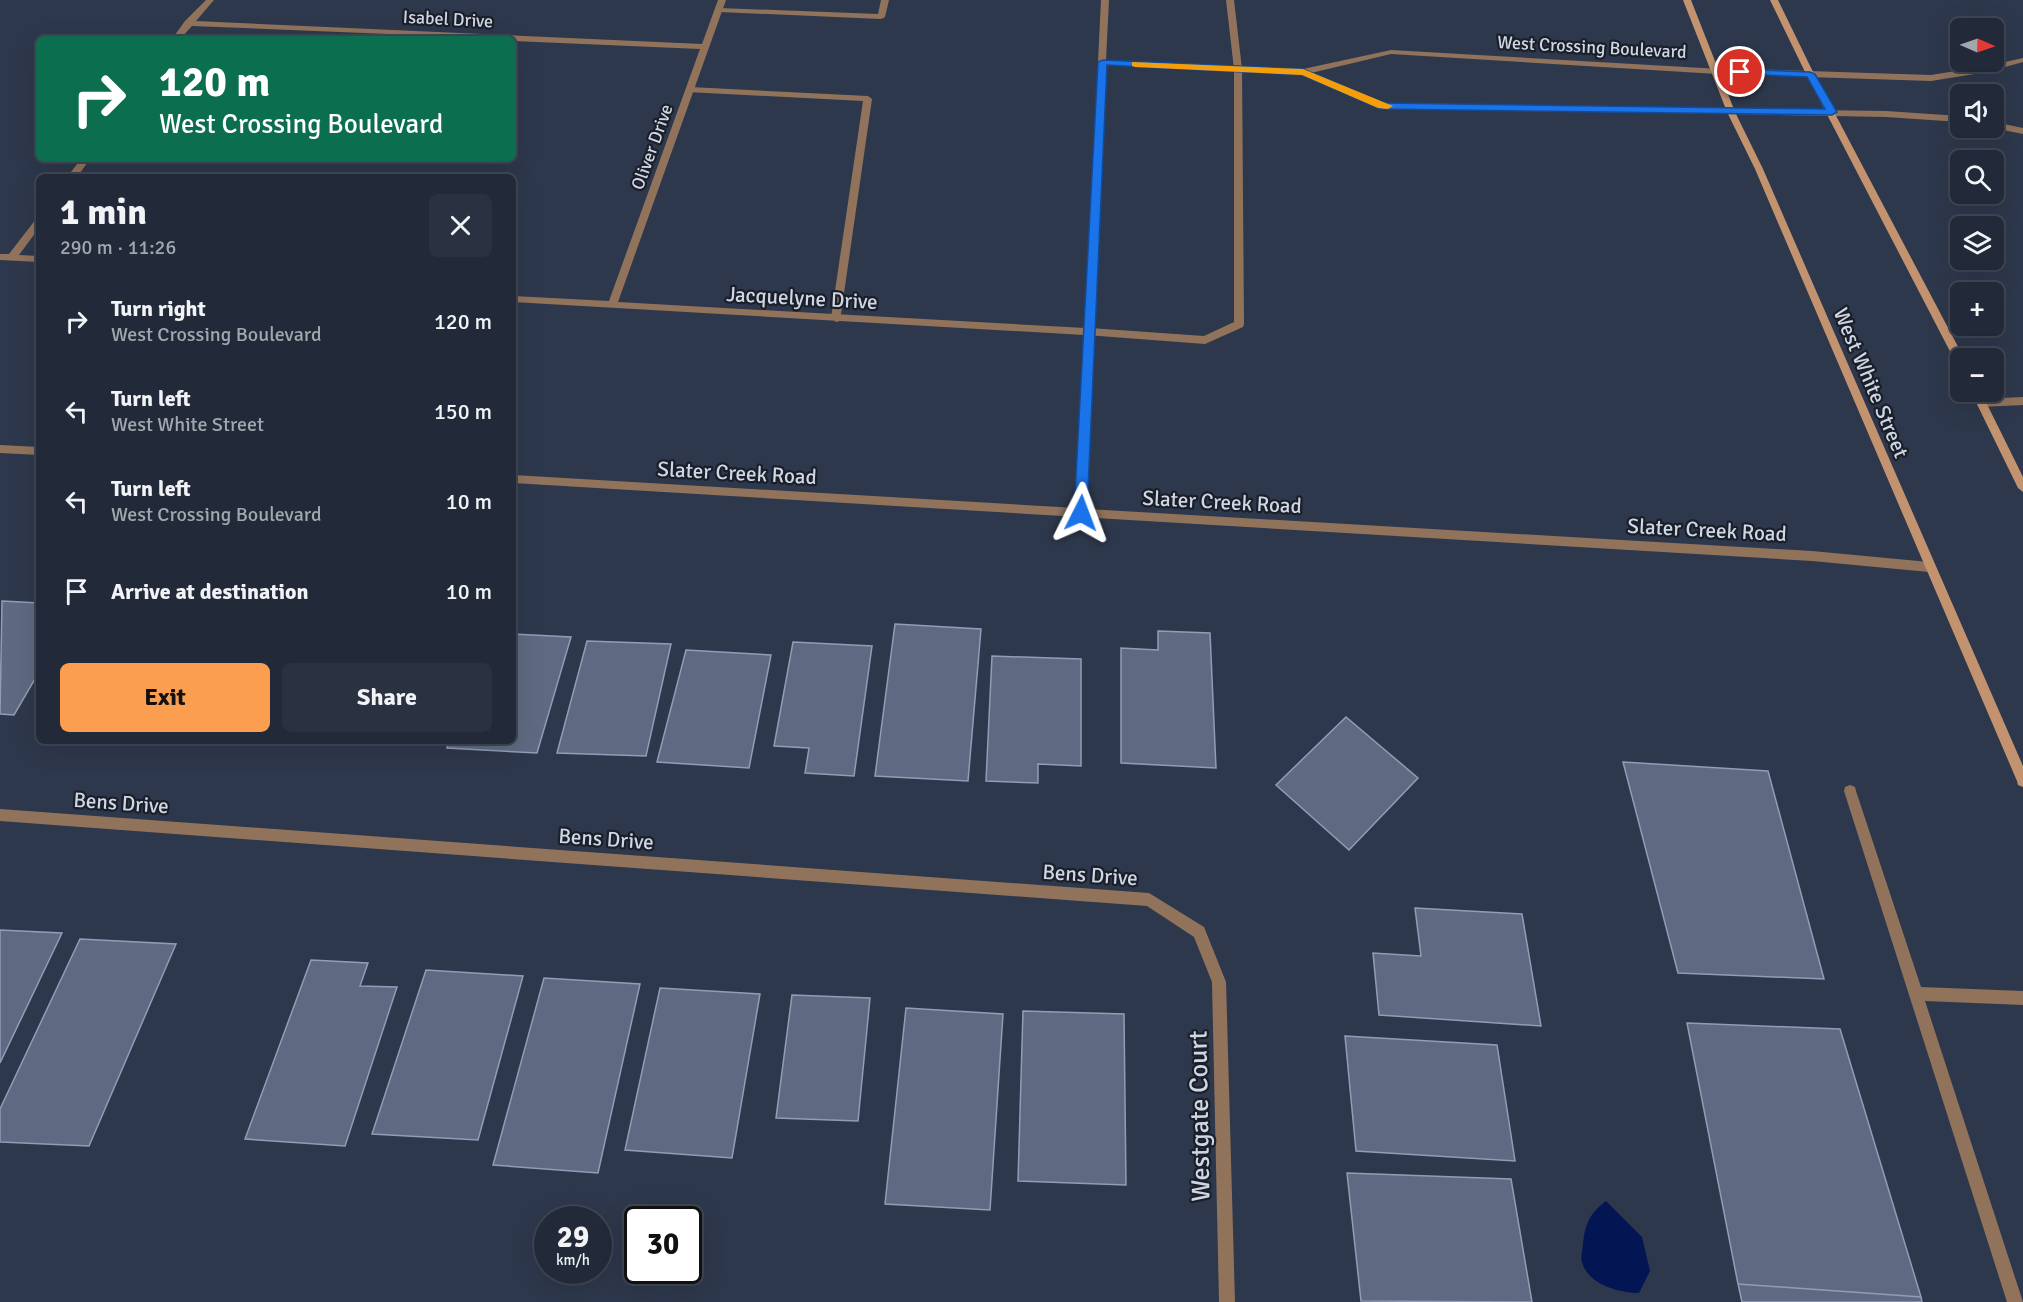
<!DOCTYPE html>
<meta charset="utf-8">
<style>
body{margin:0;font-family:Signika,sans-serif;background:#2a3241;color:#f1f3f6;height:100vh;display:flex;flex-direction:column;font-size:22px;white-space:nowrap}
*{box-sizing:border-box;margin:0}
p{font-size:20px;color:#a2a7ae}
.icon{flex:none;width:33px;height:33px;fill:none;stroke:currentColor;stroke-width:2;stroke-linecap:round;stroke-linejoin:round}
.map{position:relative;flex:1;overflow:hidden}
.drawer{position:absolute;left:36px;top:174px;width:480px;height:570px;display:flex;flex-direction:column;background:#222a39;border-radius:9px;box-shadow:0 6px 24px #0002,0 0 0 2px #3f4653}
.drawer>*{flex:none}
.hud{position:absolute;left:36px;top:36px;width:480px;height:126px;border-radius:9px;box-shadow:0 6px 24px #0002,0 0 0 2px #3f4653;background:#0b6e4f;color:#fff;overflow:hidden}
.needle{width:39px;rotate:92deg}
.fabs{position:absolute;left:1950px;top:18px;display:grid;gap:12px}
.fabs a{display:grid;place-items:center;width:54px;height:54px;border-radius:9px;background:#222a39;box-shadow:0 6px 24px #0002,0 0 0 2px #3f4653;font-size:30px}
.speed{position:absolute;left:534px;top:1206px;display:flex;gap:12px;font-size:30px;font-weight:700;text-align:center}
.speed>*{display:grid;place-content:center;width:78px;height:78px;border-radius:50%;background:#222a39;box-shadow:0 6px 24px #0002,0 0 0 2px #3f4653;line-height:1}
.speed small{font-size:15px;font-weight:400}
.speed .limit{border:3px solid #111;border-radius:9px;background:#fff;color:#111}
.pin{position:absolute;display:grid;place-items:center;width:51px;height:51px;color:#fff;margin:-26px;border:3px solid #fff;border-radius:50%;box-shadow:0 2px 6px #0007}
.me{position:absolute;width:66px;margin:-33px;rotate:3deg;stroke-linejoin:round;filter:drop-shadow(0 0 4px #0008)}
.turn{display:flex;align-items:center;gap:21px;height:126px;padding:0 24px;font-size:27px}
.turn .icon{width:78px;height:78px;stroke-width:2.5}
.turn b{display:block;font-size:42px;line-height:51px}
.round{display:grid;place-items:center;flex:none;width:63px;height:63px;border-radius:9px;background:#2a3241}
.head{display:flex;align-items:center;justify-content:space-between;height:102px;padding:0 24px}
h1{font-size:36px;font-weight:700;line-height:45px}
.action{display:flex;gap:12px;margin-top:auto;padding:12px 24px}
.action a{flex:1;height:69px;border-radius:9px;background:#fb9e50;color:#111;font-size:24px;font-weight:700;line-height:69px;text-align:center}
.action a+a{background:#2a3241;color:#f1f3f6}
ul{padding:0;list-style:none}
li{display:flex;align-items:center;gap:18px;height:90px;padding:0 24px}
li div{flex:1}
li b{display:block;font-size:22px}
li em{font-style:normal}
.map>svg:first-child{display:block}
.water{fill:#031552}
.building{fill:#5e6a81;stroke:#919db6;stroke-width:1.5}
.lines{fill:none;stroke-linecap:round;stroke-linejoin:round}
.service{fill:#91735c;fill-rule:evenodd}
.minor{fill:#91735c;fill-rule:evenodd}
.tertiary{fill:#91735c;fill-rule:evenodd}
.secondary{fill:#c3936f;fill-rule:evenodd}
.route{fill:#1a73e8;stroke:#114b97;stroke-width:1.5}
.slow{fill:#f59e0b}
.labels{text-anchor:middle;stroke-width:4.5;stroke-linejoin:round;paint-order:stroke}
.far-street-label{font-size:18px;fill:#d0d7e4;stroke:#1a1f29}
.street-label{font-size:21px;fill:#d0d7e4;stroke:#1a1f29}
.near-street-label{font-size:26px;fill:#d0d7e4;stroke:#1a1f29}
</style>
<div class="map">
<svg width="2023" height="1302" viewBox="0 0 2023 1302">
<rect width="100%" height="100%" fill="#2e384c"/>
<path class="water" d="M1606,1201L1642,1237L1650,1271L1639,1293C1620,1293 1588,1285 1582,1262C1580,1258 1583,1249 1583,1244C1585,1224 1590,1213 1606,1201Z"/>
<path class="building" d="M2,601L39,603V672L14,715L0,714Z
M895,624L981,629L968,781L875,776Z
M1158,631L1210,633L1216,768L1121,763V648L1158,650Z
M513,634L571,637L537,753L447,748L449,741H513Z
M587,641L671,644L646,756L557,753Z
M793,642L872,646L854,776L805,773L809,748L774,746Z
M686,650L771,655L749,768L657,762Z
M992,656L1081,659V766L1038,764V783L986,781Z
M1346,717L1418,778L1349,850L1276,785Z
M347,741H433L431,745Z
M1623,762L1768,771L1824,979L1678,973Z
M1415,908L1522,914L1541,1026L1379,1015L1373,953L1421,956Z
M0,930L62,933L0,1063Z
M80,939L176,944L89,1146L0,1142V1109Z
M311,960L368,963L360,986L397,987L345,1146L245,1139Z
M426,970L523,976L478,1140L372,1134Z
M544,978L640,984L598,1173L493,1165Z
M660,988L760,994L732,1158L625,1150Z
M792,995L870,998L858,1121L776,1118Z
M906,1008L1003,1014L990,1210L885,1204Z
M1023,1011L1124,1014L1126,1185L1018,1181Z
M1687,1023L1840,1029L1921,1297L1738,1284Z
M1345,1036L1497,1045L1515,1161L1356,1151Z
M1347,1173L1511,1179L1532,1302L1361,1301Z
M1738,1284L1921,1297L1922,1302H1742Z"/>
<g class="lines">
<path class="service" d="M881,0H889L885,17L881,19L719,12L715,10L719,8L878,14Z
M1226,0H1234L1242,69L1244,324L1243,327L1205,344L1086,335L1085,332L1090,328L1204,336L1234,322V69Z
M690,87L868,96L872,99L840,321L836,322L831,318L863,101L687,92V88Z
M2023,397V405L1981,407L1976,403L1981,399Z
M1850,785L1855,787L1856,791L1921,987L2023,991V1005L1925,1001L2023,1302H2007L1844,791L1845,787Z"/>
<path class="minor" d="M206,0H214L196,21L702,44L718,0H726L618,302L1085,328L1101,0H1109L1106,60L1303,69L1391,50L1720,69V73L1717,74L1391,54L1311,73L1382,103L1731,109L1735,112L1734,114L1381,109L1302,74L1106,65L1087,509L1812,551L1929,562L1933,564L1935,567L1933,570L1929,572L1812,561L513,483V475L1076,508L1084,335L513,302V296L609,301L700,49L513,41V39L192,26L180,39H172L185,21Z
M81,159H90L77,177H67Z
M39,218V228L19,255L39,256V262L0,260V254H9L36,219Z
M0,445L39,447V455L0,453Z
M0,809L1149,893L1204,927L1226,982L1235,1302H1219L1212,982L1194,937L1147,906L0,821Z"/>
<path class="tertiary" d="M2023,58V62L1987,72L1931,81L1717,74L1713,71L1717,68L1931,75L1987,66Z
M1731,109L1886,111L1960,116V122L1886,117L1728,114L1727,112Z
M1994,122L2023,128V134L1993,128Z"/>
<path class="secondary" d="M1683,0H1691L1735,112L1763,169L2023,766V787L2018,785L2017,781L1755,169L1727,112Z
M1770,0H1778L1814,74L1964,358H1960V365L1955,361L1806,74Z
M1971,392H1981L2023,477V492L2018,488Z"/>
</g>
<path class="route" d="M1103,60L1303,69L1383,103L1825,109L1807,77L1740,74L1736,72L1740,69L1810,72L1815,74L1837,112L1832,115L1381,109L1302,75L1107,65L1087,513L1081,518L1074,513L1098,62Z"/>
<path class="slow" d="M1132,62L1303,69L1393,106L1388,109L1378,108L1302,75L1135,67L1132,66Z"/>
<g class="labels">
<g class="far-street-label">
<text transform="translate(448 19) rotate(3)" y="6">Isabel Drive</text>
<text transform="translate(1592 47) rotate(3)" y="6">West Crossing Boulevard</text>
<text transform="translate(652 147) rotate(-70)" y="6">Oliver Drive</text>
</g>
<g class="street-label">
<text transform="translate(802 298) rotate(3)" y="7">Jacquelyne Drive</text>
<text transform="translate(1871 383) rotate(67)" y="7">West White Street</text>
<text transform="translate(737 473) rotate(3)" y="7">Slater Creek Road</text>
<text transform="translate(1222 502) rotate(3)" y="7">Slater Creek Road</text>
<text transform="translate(1707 530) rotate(3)" y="7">Slater Creek Road</text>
<text transform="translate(121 803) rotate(4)" y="7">Bens Drive</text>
<text transform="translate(606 839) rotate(4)" y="7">Bens Drive</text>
<text transform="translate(1090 875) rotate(4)" y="7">Bens Drive</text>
</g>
<g class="near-street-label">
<text transform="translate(1199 1116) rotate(-91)" y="9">Westgate Court</text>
</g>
</g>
</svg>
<div class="fabs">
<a><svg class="needle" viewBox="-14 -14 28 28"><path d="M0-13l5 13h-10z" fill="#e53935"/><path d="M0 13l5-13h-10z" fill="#a2a7ae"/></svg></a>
<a><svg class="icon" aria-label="sound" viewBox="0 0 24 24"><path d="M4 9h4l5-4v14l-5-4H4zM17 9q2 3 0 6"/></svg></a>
<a><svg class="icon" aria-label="search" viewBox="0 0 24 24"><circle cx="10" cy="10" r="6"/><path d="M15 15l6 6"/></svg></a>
<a><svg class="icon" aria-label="layers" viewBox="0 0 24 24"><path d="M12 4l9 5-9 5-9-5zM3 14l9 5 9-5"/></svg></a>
<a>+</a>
<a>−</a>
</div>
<div class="speed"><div>29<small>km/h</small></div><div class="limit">30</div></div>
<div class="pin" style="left:1740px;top:72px;background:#d93025"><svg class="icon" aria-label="arrive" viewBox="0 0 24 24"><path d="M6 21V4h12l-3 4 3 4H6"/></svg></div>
<svg class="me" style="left:1081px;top:513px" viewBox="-20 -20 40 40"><path d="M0-17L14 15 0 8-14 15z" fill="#1a73e8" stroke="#fff" stroke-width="4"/></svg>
<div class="hud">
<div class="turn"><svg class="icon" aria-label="right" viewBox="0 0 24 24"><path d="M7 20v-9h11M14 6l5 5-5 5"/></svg><div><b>120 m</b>West Crossing Boulevard</div></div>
</div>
<section class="drawer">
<div class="head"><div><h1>1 min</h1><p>290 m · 11:26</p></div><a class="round"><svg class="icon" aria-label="close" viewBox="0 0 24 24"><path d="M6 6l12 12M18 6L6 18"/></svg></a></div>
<ul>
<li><svg class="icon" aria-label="right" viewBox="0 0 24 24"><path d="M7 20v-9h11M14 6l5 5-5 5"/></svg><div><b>Turn right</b><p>West Crossing Boulevard</p></div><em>120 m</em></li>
<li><svg class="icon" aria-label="left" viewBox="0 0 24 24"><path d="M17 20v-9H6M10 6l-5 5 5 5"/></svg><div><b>Turn left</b><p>West White Street</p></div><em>150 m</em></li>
<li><svg class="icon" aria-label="left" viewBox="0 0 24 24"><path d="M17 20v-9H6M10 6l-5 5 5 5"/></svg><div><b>Turn left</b><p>West Crossing Boulevard</p></div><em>10 m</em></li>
<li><svg class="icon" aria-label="arrive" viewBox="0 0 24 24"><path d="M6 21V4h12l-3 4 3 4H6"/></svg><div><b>Arrive at destination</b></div><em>10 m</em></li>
</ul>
<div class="action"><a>Exit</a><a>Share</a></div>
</section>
</div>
